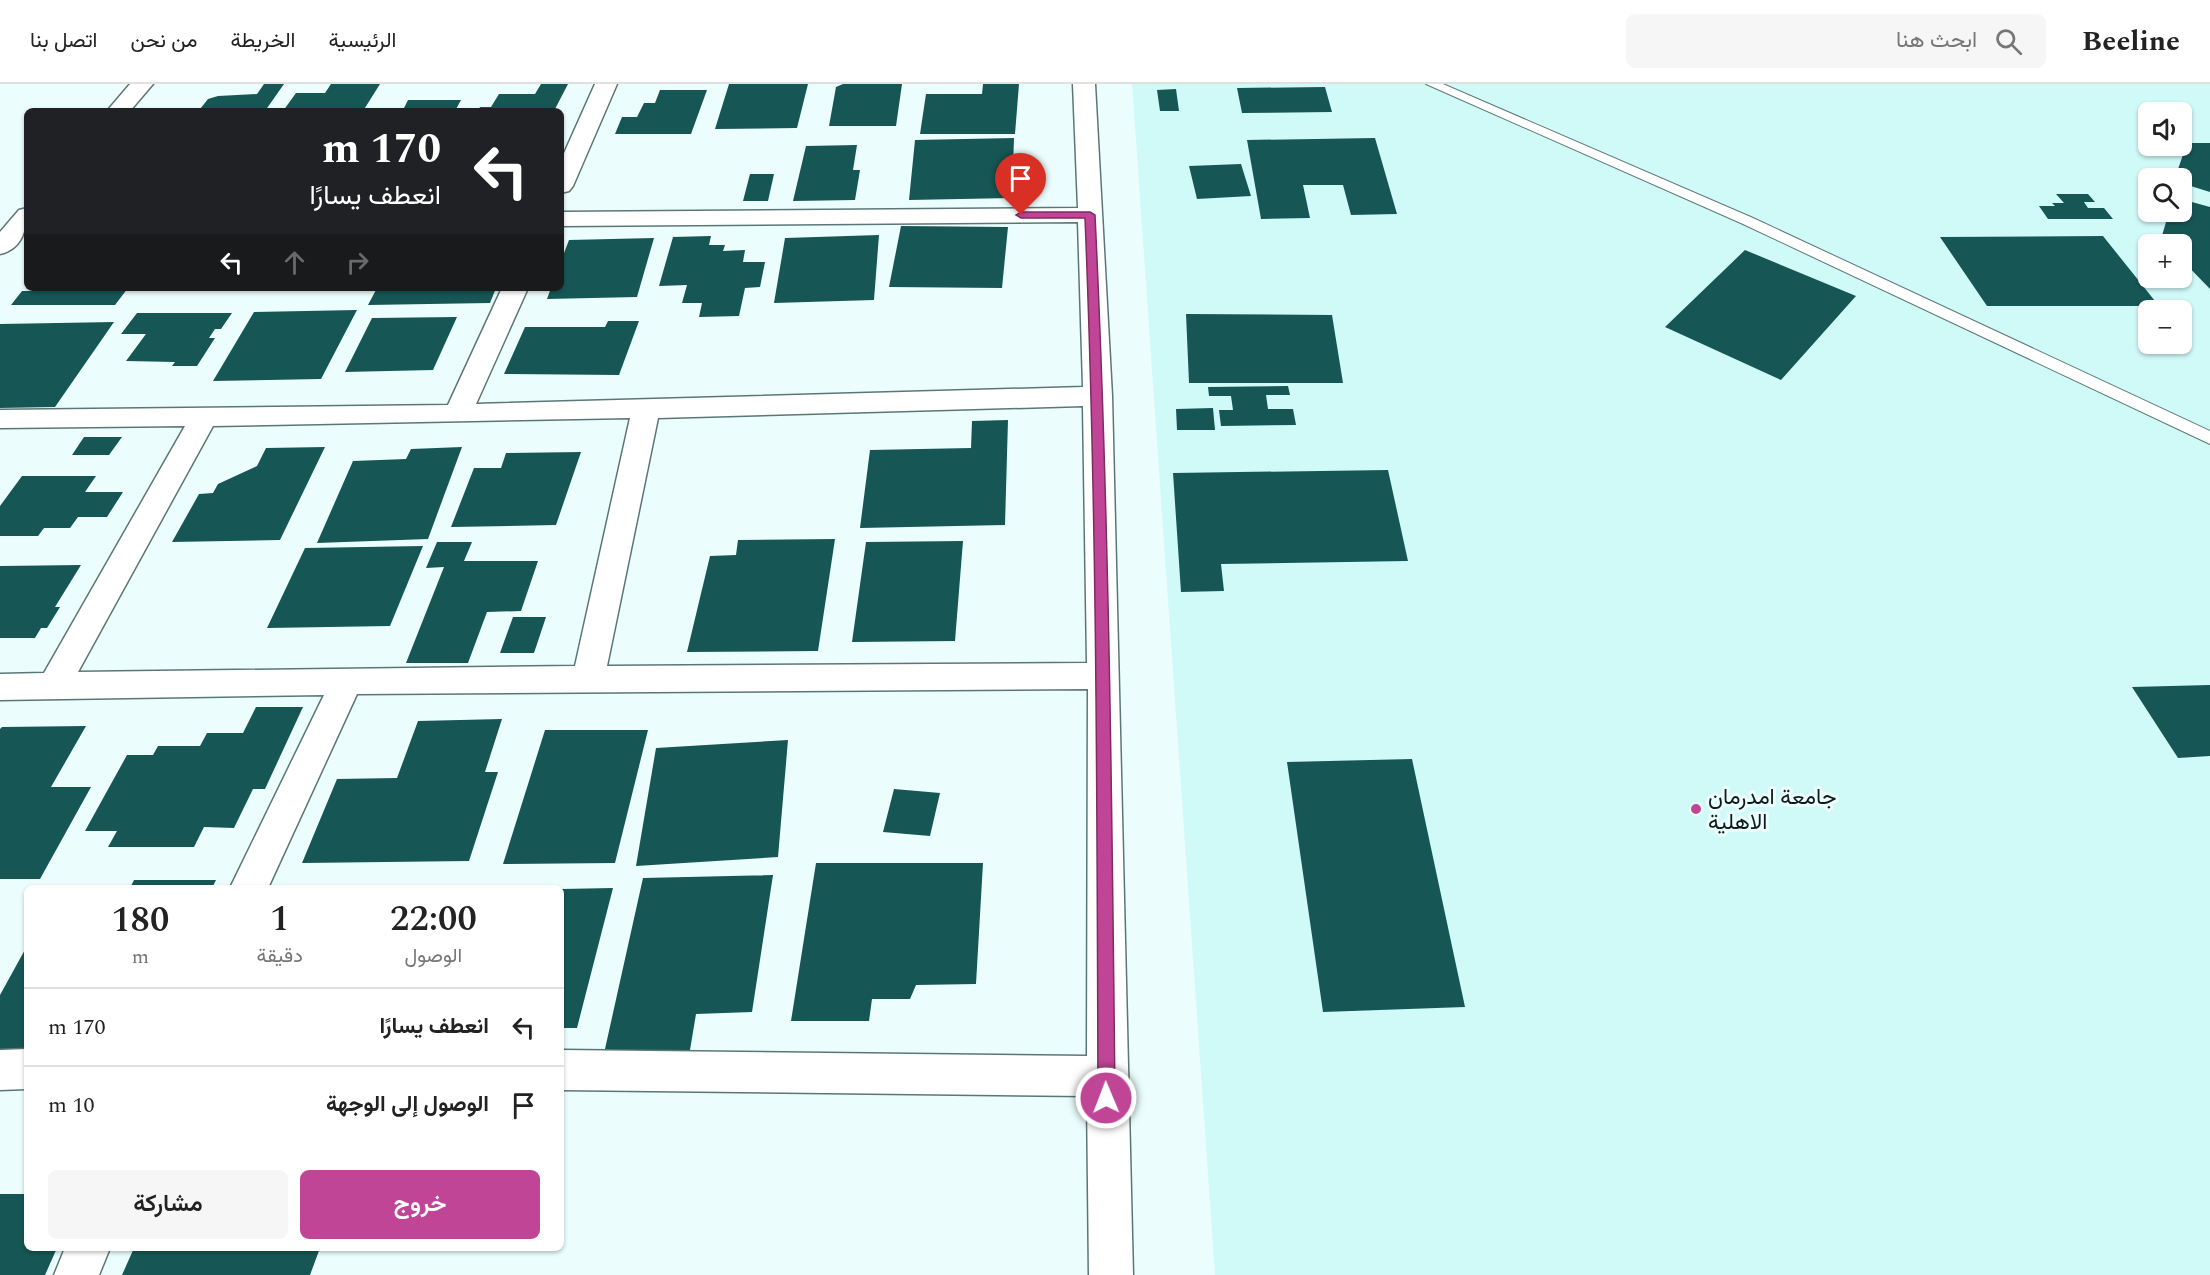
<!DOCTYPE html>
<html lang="ar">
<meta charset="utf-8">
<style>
body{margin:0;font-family:Spectral,Vazirmatn,serif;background:#f6f6f6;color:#222;direction:rtl;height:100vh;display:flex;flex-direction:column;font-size:22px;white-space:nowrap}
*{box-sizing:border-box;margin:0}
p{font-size:20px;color:#767676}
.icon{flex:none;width:33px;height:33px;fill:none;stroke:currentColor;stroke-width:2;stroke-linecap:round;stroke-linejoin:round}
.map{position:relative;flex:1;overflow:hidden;direction:ltr}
.panel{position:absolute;left:24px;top:801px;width:540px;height:366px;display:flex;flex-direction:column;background:#fff;border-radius:9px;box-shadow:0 2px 4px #0004;direction:rtl}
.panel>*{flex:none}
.top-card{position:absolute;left:24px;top:24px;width:540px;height:183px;border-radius:9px;box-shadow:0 2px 4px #0004;direction:rtl;background:#202124;color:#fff;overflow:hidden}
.controls{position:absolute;left:2138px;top:18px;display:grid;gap:12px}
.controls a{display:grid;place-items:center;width:54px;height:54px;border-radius:9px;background:#fff;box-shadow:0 2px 4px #0004;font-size:30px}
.pin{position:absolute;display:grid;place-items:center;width:51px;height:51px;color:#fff;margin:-62px -26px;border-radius:50% 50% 50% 0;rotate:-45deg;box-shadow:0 0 6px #0007}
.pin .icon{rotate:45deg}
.me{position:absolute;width:66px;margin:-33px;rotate:359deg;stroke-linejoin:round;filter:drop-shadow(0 0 4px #0008)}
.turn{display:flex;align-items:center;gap:21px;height:126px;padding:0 24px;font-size:27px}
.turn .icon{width:78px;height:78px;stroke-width:2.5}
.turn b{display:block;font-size:42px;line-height:51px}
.lanes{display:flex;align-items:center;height:57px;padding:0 24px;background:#0003;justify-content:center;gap:30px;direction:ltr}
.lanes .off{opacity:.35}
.eta{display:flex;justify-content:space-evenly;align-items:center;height:102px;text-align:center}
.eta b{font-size:36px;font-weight:600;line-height:42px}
.button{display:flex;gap:12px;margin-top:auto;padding:12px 24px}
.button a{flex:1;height:69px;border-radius:9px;background:#c04596;color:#fff;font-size:24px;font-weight:600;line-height:69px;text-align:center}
.button a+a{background:#f6f6f6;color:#222}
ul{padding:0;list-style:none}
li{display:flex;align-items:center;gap:18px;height:78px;padding:0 24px;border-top:2px solid #e0e0e0}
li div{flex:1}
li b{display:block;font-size:22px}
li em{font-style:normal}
header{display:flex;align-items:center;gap:36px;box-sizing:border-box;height:84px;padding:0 30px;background:#fff;border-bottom:2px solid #e0e0e0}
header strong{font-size:28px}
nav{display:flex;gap:33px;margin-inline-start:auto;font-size:21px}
.search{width:420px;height:54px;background:#f6f6f6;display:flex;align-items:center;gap:15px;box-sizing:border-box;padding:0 21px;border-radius:9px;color:#767676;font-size:22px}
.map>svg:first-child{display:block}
.built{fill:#d0faf8;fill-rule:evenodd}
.building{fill:#165755}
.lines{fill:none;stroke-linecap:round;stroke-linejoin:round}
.service-casing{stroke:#5b7775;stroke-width:2}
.minor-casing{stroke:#5b7775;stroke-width:3}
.tertiary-casing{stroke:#5b7775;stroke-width:3}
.service{fill:#fff;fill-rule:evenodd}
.minor{fill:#fff;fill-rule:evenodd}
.tertiary{fill:#fff;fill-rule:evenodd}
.route{fill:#c04596;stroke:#7d2d62;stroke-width:1.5}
.poi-dot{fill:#c04596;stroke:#ebfefd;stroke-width:2}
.labels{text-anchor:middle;stroke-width:6;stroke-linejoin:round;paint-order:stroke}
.poi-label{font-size:22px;fill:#0e1a19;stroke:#ebfefd;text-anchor:start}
</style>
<header>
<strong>Beeline</strong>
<div class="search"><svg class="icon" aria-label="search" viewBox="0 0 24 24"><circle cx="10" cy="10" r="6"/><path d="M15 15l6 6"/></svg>ابحث هنا</div>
<nav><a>الرئيسية</a><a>الخريطة</a><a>من نحن</a><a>اتصل بنا</a></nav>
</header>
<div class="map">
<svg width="2210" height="1191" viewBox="0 0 2210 1191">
<rect width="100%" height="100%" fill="#ebfefd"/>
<path class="built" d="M1132,0H2210V1191H1215ZM2148,28H2181V62H2148ZM2148,94H2181V128H2148ZM2148,160H2181V194H2148ZM2148,226H2181V260H2148Z"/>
<path class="building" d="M264,0H284L265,27H188L200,25L208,15L218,12L257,10Z
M331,0H380L363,27H283L296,9H325Z
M541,0H568L554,27H478L480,23H491L499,10H535Z
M729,0H808L797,44L715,45Z
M843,0H902L896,42H829L836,3Z
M983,0H1019L1015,50H920L926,10H982Z
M1325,3L1332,28L1242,29L1237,4Z
M1176,5L1179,27H1160L1157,6Z
M660,6H707L691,50H615L622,33H637L644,19H655Z
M408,16H461L455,27H391L393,24H404Z
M1014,54L1012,114L909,116L915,56Z
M1375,54L1397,130L1351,131L1343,101H1303L1310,134L1261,135L1247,56Z
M2187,59H2210V108L2181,99V94H2175Z
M857,61L853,86H860L855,116L793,117L806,62Z
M1241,80L1251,112L1197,115L1189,82Z
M750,90H774L768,117H743Z
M2056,110H2088L2095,118H2084L2088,124H2104L2113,135H2048L2039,122H2055L2052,119H2064Z
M2181,115L2210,123V205L2181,175V160H2166L2161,155L2169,128H2181Z
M901,142L1008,143L1002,204L889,203Z
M879,151L874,216L774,219L785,154Z
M711,152L709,161H725L723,167L745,166L743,178H765L760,203L745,204L739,232L699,233L702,219H682L687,201L659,202L673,153Z
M2103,152L2159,222H1987L1940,153Z
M654,154L637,213L547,215L551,204H561V177L569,156Z
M1745,166L1856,212L1781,296L1665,243Z
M35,204H128L115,221H11L22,207H32Z
M377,204H496L490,219L368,221Z
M357,226L321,295L213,297L254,228Z
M137,229H232L221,245H215L209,254H215L197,282H172L175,278L126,277L146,250H121Z
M1186,230L1332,231L1343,299H1189Z
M457,233L433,286L345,288L372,234Z
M608,237H639L619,291L504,290L525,243H605Z
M114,238L55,323L0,324V240Z
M1288,302L1290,311H1266L1268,325H1293L1296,341L1221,342L1219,326H1233L1231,312H1209L1208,303Z
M1213,324L1215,346H1177L1176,325Z
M1008,336L1005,441L860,444L870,366L971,364L972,337Z
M84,353H122L109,371H72Z
M325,363L280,456L172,458L199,410L213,409L218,400L257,382L266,364Z
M462,363L428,455L317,459L353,377L406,375L411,365Z
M581,368L556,441L451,443L474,384H501L506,369Z
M1388,386L1408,477L1221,480L1224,507L1181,508L1173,389Z
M22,392H96L85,408H123L107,433H78L70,444H44L38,452H0V422Z
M835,455L818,567L687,568L710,472L736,471L738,456Z
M963,457L955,557L852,558L866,458Z
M437,458H472L464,477H538L521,527L487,528L468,579H406L444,483L426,484Z
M423,462L390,542L267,544L305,464Z
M81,481L55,523H60L47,544H41L35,554H0V482Z
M513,533H546L534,569H500Z
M2210,601V672L2178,674L2132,603Z
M256,623H303L265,705H253L234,744L204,743L194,763H108L117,747H85L127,671H153L158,662H200L207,649H243Z
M502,635L485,688H498L469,777L302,779L337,695L397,694L418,637Z
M86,642L51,703H91L40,795H0V645L2,643Z
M545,646H648L615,779L503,780Z
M788,656L778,773L636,782L656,664Z
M1412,675L1465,923L1323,928L1287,678Z
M894,705L940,709L930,752L883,748Z
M816,779H983L976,900L916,901L910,915H872L869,937H791Z
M773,791L752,928L696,930L689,972L603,974L643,794Z
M134,796H216L212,804H130Z
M613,804L577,944H561V805Z
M27,862V974H0V911Z
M0,1110H27V1164H57L45,1191H0Z
M134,1164H320L310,1191H122Z"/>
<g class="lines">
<g class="service-casing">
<path id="service" d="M1426,0H1443L1753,134L2210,347V360L1743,140Z"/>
</g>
<g class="minor-casing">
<path id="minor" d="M595,0H617L573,102L569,107L561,109V76Z
M1073,0H1095L1112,312L1133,1191H1089L1087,1012L561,1006V966L1087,972L1088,605L357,610L268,804H230L324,611L0,616V590L44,589L185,342L0,344V326L448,321L502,204H528L476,320L1083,303L1078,138L561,142V128L1078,124ZM1083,322L1087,579L607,582L658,334ZM630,334L575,582L78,588L213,342Z
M27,965V1005L0,1006V966Z
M65,1164H110L99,1191H54Z"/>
</g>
<g class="tertiary-casing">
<path id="tertiary" d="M130,0H153L130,27H107Z
M27,124C27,144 23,165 0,170V148L19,126Z"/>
</g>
<use href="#service" class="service"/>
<use href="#minor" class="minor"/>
<use href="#tertiary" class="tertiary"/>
</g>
<path class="route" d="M1090,128L1095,131C1109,425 1112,719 1115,1014L1112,1020L1106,1023L1100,1020L1098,1014C1097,721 1097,427 1085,134H1021L1016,131L1021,128Z"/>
<circle class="poi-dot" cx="1696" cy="725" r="6"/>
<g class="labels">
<g class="poi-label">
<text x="1708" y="720">جامعة امدرمان<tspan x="1708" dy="25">الاهلية</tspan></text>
</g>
</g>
</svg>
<div class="controls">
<a><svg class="icon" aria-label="sound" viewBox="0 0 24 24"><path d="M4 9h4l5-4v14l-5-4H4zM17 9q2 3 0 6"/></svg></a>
<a><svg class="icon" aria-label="search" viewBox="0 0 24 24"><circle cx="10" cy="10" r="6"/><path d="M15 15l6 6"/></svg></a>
<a>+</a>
<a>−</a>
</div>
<div class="pin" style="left:1021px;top:131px;background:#d93025"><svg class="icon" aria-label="arrive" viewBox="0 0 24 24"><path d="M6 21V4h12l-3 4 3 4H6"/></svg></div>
<svg class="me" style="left:1106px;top:1014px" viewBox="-20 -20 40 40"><circle r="17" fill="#c04596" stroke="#fff" stroke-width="3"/><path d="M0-11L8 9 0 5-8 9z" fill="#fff"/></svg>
<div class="top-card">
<div class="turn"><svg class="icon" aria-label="left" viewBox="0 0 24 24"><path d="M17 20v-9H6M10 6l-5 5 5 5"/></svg><div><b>170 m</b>انعطف يسارًا</div></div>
<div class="lanes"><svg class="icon" aria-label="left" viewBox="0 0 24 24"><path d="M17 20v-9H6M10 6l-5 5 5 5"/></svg><svg class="icon off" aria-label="ahead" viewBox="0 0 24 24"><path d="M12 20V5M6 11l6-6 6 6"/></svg><svg class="icon off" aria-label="right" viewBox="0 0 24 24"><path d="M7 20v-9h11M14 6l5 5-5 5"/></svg></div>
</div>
<section class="panel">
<div class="eta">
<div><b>22:00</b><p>الوصول</p></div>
<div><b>1</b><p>دقيقة</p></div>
<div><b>180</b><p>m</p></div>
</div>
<ul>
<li><svg class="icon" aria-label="left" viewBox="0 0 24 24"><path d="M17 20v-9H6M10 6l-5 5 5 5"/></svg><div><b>انعطف يسارًا</b></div><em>170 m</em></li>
<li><svg class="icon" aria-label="arrive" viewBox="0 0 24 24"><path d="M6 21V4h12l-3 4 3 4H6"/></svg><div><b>الوصول إلى الوجهة</b></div><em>10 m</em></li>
</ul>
<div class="button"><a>خروج</a><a>مشاركة</a></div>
</section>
</div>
